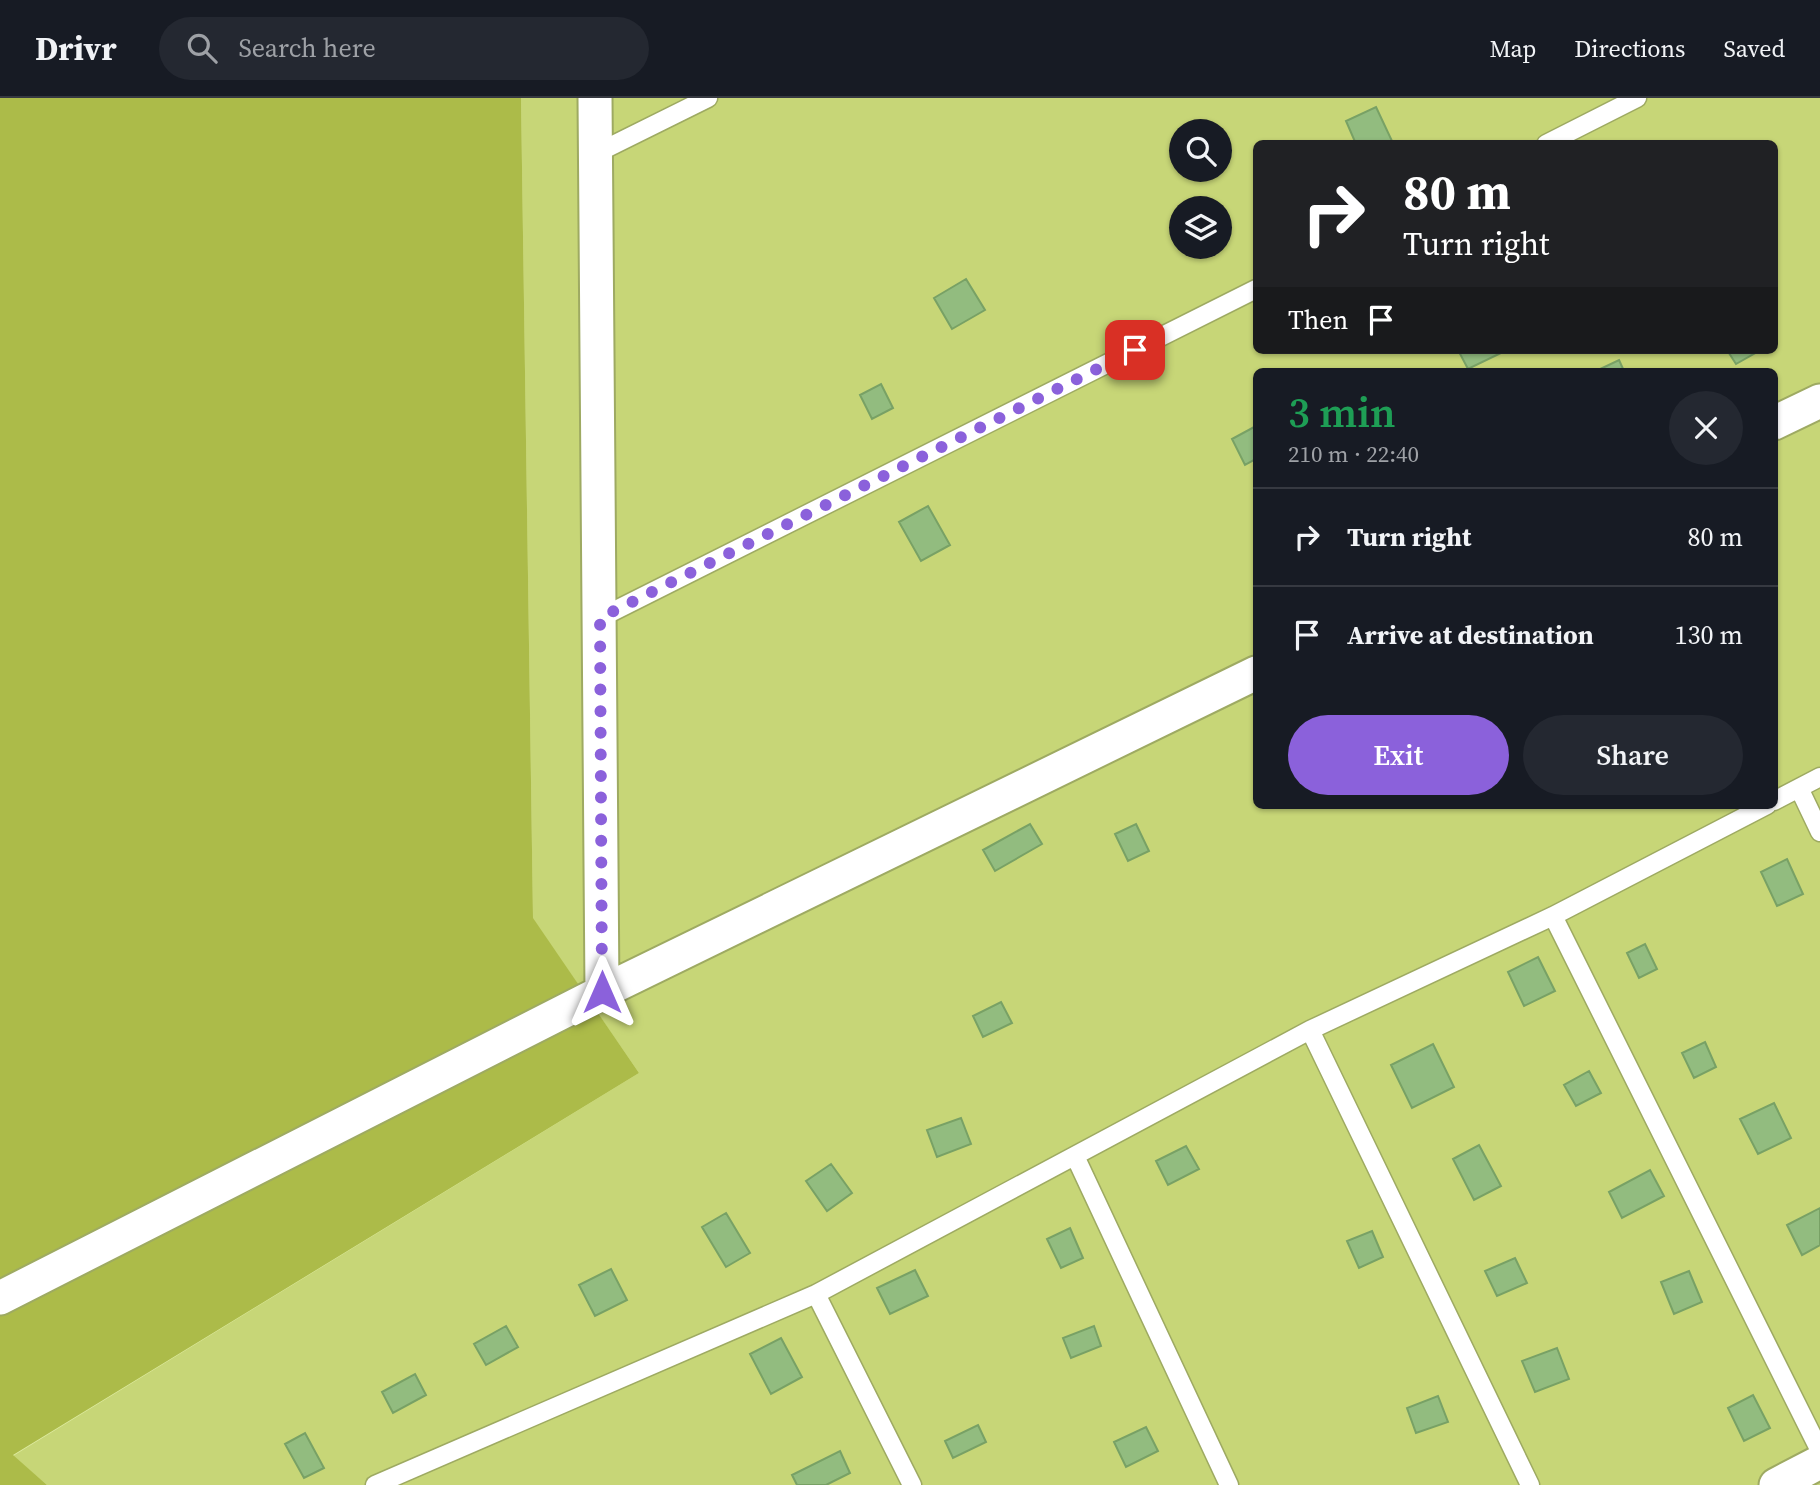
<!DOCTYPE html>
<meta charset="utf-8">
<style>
body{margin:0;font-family:"Source Serif 4",serif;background:#242831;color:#f1f3f6;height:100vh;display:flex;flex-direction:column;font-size:26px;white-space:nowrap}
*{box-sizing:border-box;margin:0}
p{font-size:23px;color:#9ea1a6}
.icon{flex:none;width:38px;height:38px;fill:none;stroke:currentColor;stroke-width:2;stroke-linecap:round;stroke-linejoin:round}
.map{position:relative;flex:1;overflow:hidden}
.drawer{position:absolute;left:1253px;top:270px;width:525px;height:441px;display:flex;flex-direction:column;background:#171b24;border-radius:10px;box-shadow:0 2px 5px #0004}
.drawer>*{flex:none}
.top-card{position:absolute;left:1253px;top:42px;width:525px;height:214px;border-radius:10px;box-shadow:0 2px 5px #0004;background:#202124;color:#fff;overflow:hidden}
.controls{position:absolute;left:1169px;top:21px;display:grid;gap:14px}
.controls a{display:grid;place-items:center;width:63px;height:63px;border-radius:50%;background:#171b24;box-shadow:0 2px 5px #0004;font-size:35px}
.pin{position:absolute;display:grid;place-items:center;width:60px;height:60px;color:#fff;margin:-30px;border-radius:14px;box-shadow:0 4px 10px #0006}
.me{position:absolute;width:77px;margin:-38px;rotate:0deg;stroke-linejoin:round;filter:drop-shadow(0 0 5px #0008)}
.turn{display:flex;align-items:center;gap:24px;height:147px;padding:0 35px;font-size:32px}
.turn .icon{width:91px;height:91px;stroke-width:2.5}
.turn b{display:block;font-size:49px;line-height:60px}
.then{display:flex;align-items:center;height:66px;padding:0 35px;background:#0003;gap:14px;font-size:26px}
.round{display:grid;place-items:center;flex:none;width:74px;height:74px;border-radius:37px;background:#242831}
.overview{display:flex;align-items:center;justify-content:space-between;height:119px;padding:0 35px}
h1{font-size:42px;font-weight:600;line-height:52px;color:#1e9e55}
.cta{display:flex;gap:14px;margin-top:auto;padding:14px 35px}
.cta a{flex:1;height:80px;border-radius:42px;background:#8b61db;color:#fff;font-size:28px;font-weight:600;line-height:80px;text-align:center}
.cta a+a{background:#242831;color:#f1f3f6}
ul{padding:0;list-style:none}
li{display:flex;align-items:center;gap:21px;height:98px;padding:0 35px;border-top:2px solid #363941}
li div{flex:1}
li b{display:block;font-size:26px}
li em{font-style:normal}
header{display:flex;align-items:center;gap:42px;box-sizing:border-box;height:98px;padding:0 35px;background:#171b24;border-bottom:2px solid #363941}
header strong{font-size:33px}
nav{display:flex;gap:38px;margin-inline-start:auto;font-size:24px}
.search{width:490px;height:63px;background:#242831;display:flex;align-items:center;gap:18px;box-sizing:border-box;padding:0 24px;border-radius:38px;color:#9ea1a6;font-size:26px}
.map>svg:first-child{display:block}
.green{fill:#c7d677;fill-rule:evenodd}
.forest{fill:#acbb49}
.building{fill:#92bc7f;stroke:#78a165;stroke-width:2}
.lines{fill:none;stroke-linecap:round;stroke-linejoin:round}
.lane-casing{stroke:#9eaa62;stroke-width:21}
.street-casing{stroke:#9eaa62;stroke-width:37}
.lane{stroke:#fff;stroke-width:18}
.street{stroke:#fff;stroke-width:33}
.route{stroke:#8b61db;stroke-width:12;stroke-dasharray:0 21.6}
</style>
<header>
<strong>Drivr</strong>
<div class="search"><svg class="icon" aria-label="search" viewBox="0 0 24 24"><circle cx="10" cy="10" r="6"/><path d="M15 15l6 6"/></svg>Search here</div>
<nav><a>Map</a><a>Directions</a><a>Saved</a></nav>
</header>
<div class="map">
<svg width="1820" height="1387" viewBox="0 0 1820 1387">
<rect width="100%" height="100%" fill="#deeba1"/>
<path class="green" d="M521,0H1820V1387H47L13,1358L639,975L533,821ZM1181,33H1220V72H1181ZM1256,46H1774V252H1256ZM1181,110H1220V149H1181ZM1256,273H1774V707H1256Z"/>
<path class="forest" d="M0,0H521L533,820L639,975L13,1357L47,1387H0Z"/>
<path class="building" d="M1376,9L1392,43L1386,46H1356L1346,23Z
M966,181L985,212L952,231L934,200Z
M1458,252H1502L1503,254L1468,271Z
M1727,252H1756L1757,254L1736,266Z
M1619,262L1624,273H1596Z
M881,286L893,310L872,321L860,297Z
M1256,328V361L1245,367L1232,341Z
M928,408L950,447L921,463L899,424Z
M1030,726L1042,746L995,773L983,752Z
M1136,726L1149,753L1128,763L1115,736Z
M1787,761L1803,796L1777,808L1761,774Z
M1645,846L1657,871L1639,880L1627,855Z
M1538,859L1555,893L1524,908L1508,874Z
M1001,904L1012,925L983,939L973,918Z
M1705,944L1716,969L1694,980L1682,955Z
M1433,946L1454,989L1412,1010L1391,967Z
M1589,973L1601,995L1576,1008L1564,987Z
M1774,1005L1791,1040L1758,1056L1740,1021Z
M961,1020L971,1046L937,1059L927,1032Z
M1479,1047L1501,1088L1474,1102L1453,1061Z
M1186,1048L1199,1071L1168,1087L1156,1063Z
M831,1066L852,1095L827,1113L806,1083Z
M1650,1072L1664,1098L1622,1120L1609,1094Z
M1820,1110V1147L1802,1157L1787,1127Z
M726,1115L750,1155L726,1169L702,1129Z
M1070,1130L1083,1160L1061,1170L1047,1141Z
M1372,1133L1383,1159L1359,1170L1347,1143Z
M1515,1160L1527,1185L1497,1198L1485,1173Z
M611,1171L627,1202L595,1218L579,1187Z
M915,1172L928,1198L890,1216L877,1190Z
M1689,1173L1702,1204L1674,1216L1661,1184Z
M506,1228L518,1249L486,1267L474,1246Z
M1094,1228L1101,1248L1071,1260L1063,1240Z
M781,1240L802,1279L771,1296L750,1256Z
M1557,1250L1569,1281L1535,1294L1522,1263Z
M415,1276L426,1297L393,1315L382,1294Z
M1753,1297L1770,1330L1744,1343L1728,1310Z
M1438,1298L1448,1324L1416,1335L1407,1310Z
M978,1327L986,1344L953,1360L945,1343Z
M1146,1329L1158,1353L1126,1369L1114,1344Z
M305,1335L324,1370L304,1380L285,1346Z
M840,1353L850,1375L826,1387H797L792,1377Z"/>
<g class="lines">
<g class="lane-casing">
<path id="lane" d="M1546,46L1637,0
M595,56L708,0
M600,520L1256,191
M1799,690L1820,734
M1774,703L1820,679
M1553,818L1820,1353
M1310,932L1530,1387
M1075,1058L1229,1387
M816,1196L1310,932L1553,818L1767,707
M375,1387L816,1196L912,1387"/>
</g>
<g class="street-casing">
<path id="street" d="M595,0L602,894
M1774,325L1820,303
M0,1200L602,894L1256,575
M1776,1387L1820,1364"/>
</g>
<use href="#lane" class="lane"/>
<use href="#street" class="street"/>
</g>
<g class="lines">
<path class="route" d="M602,894L600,520L1135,252"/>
</g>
</svg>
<div class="controls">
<a><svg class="icon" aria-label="search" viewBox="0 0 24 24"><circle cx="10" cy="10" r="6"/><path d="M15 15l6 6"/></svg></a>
<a><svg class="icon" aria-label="layers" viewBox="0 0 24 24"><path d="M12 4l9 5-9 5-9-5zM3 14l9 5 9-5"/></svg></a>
</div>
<div class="pin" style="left:1135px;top:252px;background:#d93025"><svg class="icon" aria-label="arrive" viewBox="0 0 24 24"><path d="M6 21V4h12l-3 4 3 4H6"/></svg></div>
<svg class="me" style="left:602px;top:894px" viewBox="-20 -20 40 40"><path d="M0-17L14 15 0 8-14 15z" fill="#8b61db" stroke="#fff" stroke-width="4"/></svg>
<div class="top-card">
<div class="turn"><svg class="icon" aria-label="right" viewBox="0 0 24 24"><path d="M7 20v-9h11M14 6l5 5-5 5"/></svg><div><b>80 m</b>Turn right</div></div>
<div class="then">Then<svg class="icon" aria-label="arrive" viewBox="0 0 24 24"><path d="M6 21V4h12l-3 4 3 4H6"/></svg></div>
</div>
<section class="drawer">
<div class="overview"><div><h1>3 min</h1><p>210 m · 22:40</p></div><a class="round"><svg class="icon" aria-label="close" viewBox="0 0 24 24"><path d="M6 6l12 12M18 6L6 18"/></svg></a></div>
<ul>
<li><svg class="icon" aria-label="right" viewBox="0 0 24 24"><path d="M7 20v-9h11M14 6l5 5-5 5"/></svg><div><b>Turn right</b></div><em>80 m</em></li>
<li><svg class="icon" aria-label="arrive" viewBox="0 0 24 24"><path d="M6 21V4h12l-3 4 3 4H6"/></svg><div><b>Arrive at destination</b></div><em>130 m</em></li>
</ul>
<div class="cta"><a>Exit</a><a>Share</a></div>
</section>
</div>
